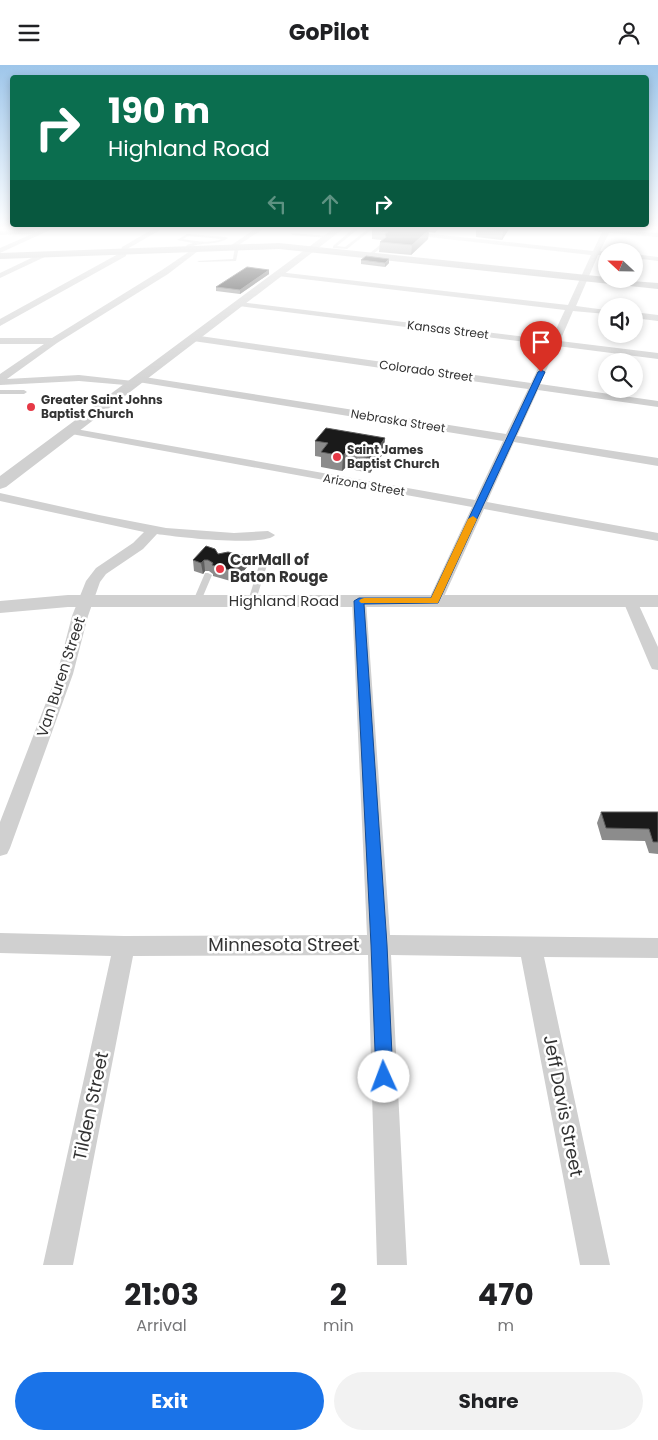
<!DOCTYPE html>
<style>
body{margin:0;font-family:Poppins,sans-serif;background:#f2f2f2;color:#202124;height:100vh;display:flex;flex-direction:column;font-size:19px;white-space:nowrap}
*{box-sizing:border-box;margin:0}
p{font-size:16px;color:#757577}
.icon{flex:none;width:28px;height:28px;fill:none;stroke:currentColor;stroke-width:2;stroke-linecap:round;stroke-linejoin:round}
.map{position:relative;height:1200px;overflow:hidden}
.panel{display:flex;flex-direction:column;background:#fff;flex:1}
.panel>*{flex:none}
.banner{position:absolute;left:10px;top:10px;width:639px;height:152px;border-radius:5px;box-shadow:0 2px 8px #0003;background:#0b6e4f;color:#fff;overflow:hidden}
.needle{width:32px;rotate:292deg}
.fabs{position:absolute;left:598px;top:178px;display:grid;gap:10px}
.fabs a{display:grid;place-items:center;width:45px;height:45px;border-radius:50%;background:#fff;box-shadow:0 2px 8px #0003;font-size:25px}
.pin{position:absolute;display:grid;place-items:center;width:42px;height:42px;color:#fff;margin:-51px -21px;border-radius:50% 50% 50% 0;rotate:-45deg;box-shadow:0 0 5px #0007}
.pin .icon{rotate:45deg}
.me{position:absolute;width:55px;margin:-28px;rotate:358deg;stroke-linejoin:round;filter:drop-shadow(0 0 4px #0008)}
.turn{display:flex;align-items:center;gap:18px;height:105px;padding:0 15px;font-size:22px}
.turn .icon{width:65px;height:65px;stroke-width:2.5}
.turn b{display:block;font-size:35px;line-height:42px}
.lanes{display:flex;align-items:center;height:48px;padding:0 15px;background:#0003;justify-content:center;gap:25px;direction:ltr}
.lanes .off{opacity:.35}
.eta{display:flex;justify-content:space-evenly;align-items:center;height:85px;text-align:center}
.eta b{font-size:30px;font-weight:700;line-height:35px}
.primary-button{display:flex;gap:10px;margin-top:auto;padding:10px 15px}
.primary-button a{flex:1;height:58px;border-radius:30px;background:#1a73e8;color:#fff;font-size:20px;font-weight:700;line-height:58px;text-align:center}
.primary-button a+a{background:#f2f2f2;color:#202124}
header{display:flex;justify-content:space-between;align-items:center;height:65px;padding:0 15px;background:#fff;font-size:22px;font-weight:700}
.map>svg:first-child{display:block}
.lines{fill:none;stroke-linecap:round;stroke-linejoin:round}
.service{fill:#d0d0d0;fill-rule:evenodd}
.minor{fill:#d0d0d0;fill-rule:evenodd}
.tertiary{fill:#d0d0d0;fill-rule:evenodd}
.secondary{fill:#bdbdbd;fill-rule:evenodd}
.wall{fill:#8c8c8c}
.shaded-wall{fill:#5f5f5f}
.building{fill:#1a1a1a;stroke:#5f5f5f}
.route{fill:#1a73e8;stroke:#114b97}
.slow{fill:#f59e0b}
.poi-dot{fill:#e63946;stroke:#fff;stroke-width:2}
.labels{text-anchor:middle;stroke-width:5;stroke-linejoin:round;paint-order:stroke}
.far-street-label{font-size:12px;fill:#333;stroke:#fff}
.far-poi-label{font-size:12px;font-weight:bold;fill:#333;stroke:#fff;text-anchor:start}
.poi-label{font-size:15px;font-weight:bold;fill:#333;stroke:#fff;text-anchor:start}
.street-label{font-size:15px;fill:#333;stroke:#fff}
.near-street-label{font-size:18px;fill:#333;stroke:#fff}
</style>
<header><svg class="icon" aria-label="menu" viewBox="0 0 24 24"><path d="M4 6h16M4 12h16M4 18h16"/></svg>GoPilot<svg class="icon" aria-label="person" viewBox="0 0 24 24"><circle cx="12" cy="8" r="4"/><path d="M4 21q1-7 8-7t8 7"/></svg></header>
<div class="map">
<svg width="658" height="1200" viewBox="0 0 658 1200">
<rect width="100%" height="100%" fill="#fff"/>
<g class="lines">
<path class="service" d="M353,164H358L337,181L345,182L368,164L371,165L347,184L333,183V181Z
M291,168L328,171L330,172L328,173L292,170Z
M187,169L226,172L228,173C215,182 198,175 186,185L184,184L187,180L193,178L177,175ZM188,171L222,174C209,179 196,176 183,174Z
M381,179L384,180L371,191H369V189Z
M237,181L239,182L236,196L199,197L197,196L233,194L235,182Z
M0,325H24L27,327L24,329H0Z
M233,488L264,492L268,497L255,538H252L248,536L260,497L259,496L233,492Z
M205,508H208L212,510L201,536L197,538H194L193,536Z"/>
<path class="minor" d="M43,164H52L0,188V183L32,169L0,170V166L33,165L36,167Z
M153,164H162L127,184L126,191L0,261V254L120,188L122,182Z
M255,164H263L234,183H230V181Z
M356,164H383L593,186L602,167L595,166L594,164L658,168V172L609,168L600,186L606,187V191L598,190L576,241L606,245V249L573,246L560,276L658,288V294L557,281L540,319L658,336V342L538,325L517,371L658,393V401L514,377L487,437L658,468V476L484,444L442,536L440,539H430L428,536L472,442L66,368L64,366L70,363L475,435L503,376L138,317L133,314L138,311L506,369L528,324L193,276L188,273L193,270L531,318L549,280L239,241L235,239L239,237L551,275L565,245L278,211L274,209L278,207L568,240L591,190Z
M196,182L202,183L168,209L57,278L7,314L79,310L133,316L137,317V321L79,316L0,320V309L44,279H0V273H52L162,205Z
M44,187L51,189L0,213V208Z
M634,189L658,192V196L634,193Z
M634,247L658,250V256L634,253Z
M0,428L99,450L166,463L234,468L268,466L275,470C265,482 175,472 157,469L143,484L106,509L100,517L88,551L73,609L10,783L7,789L0,791V757L57,609L72,551L86,516L96,503L133,478L144,467L0,436Z
M359,532L364,533L366,536L390,870L658,873V893L544,892L610,1200H580L521,892L391,890L407,1200H377L368,890L133,891L73,1200H43L111,891L0,888V868L124,871L367,870L352,536L354,533Z
M630,532L635,533L637,536L658,582V605L652,604L650,600L623,536L625,533Z"/>
<path class="tertiary" d="M333,164H343L6,422L0,424V411Z
M68,530H658V542H68L0,548V536Z"/>
<path class="secondary" d="M279,178L606,212V214L658,218V224L279,184L0,194V188Z"/>
</g>
<path class="wall" d="M373,164H438L435,168L429,167L428,174L411,190L379,187L380,177L382,175L372,174V165Z
M476,164H509L502,175L476,172Z
M361,195L389,198L385,202L361,199Z
M269,205V209L240,229L216,226V222Z
M315,376L384,387L370,408L345,403L342,406L321,402V392L315,391Z
M218,489L246,491L247,502L234,517L213,511V509L209,506H205L203,509L194,506L193,495Z
M601,747H658V789L649,788L645,776L602,775L597,758Z"/>
<path class="shaded-wall" d="M504,164H509L502,175L503,166Z
M429,165L428,174L411,190L412,180Z
M389,194V198L385,202V198Z
M269,205V209L240,229V225Z
M385,373L384,387L370,408L371,393Z
M345,388V403L342,406L343,391Z
M246,491L247,502L234,517L233,506Z
M204,495L205,506L203,509L201,498Z"/>
<path class="building" d="M373,164H426L429,165L412,180L380,177L386,172L385,169L388,167L372,165Z
M487,164H504L503,166Z
M366,191L389,194L385,198L361,195Z
M247,202L269,205L240,225L216,222Z
M326,363L385,373L371,393L345,388L343,391L321,387L328,378L315,376Z
M206,481L215,484L218,489L228,487L246,491L233,506L212,500L213,498L208,495H204L201,498L193,495Z
M601,747H658V777H653L649,764L606,763Z"/>
<linearGradient id="sky" x2="0" y2="1"><stop stop-color="#9ec6ea"/><stop offset="0.49" stop-color="#fff"/><stop offset="1" stop-color="#fff" stop-opacity="0"/></linearGradient>
<rect width="658" height="332" fill="url(#sky)"/>
<path class="route" d="M541,305L545,307L438,538L364,539L387,880L393,1012L391,1018L384,1021L378,1018L376,1012L371,880L354,536L359,533H431L538,307Z"/>
<path class="slow" d="M473,451L477,454L438,538H361L359,536L361,534L364,533H431L468,454Z"/>
<g class="poi-dot">
<circle cx="31" cy="342" r="5"/>
<circle cx="337" cy="392" r="5"/>
<circle cx="220" cy="504" r="5"/>
</g>
<g class="labels">
<g class="far-street-label">
<text transform="translate(448 265) rotate(7)" y="4">Kansas Street</text>
<text transform="translate(426 306) rotate(8)" y="4">Colorado Street</text>
<text transform="translate(398 356) rotate(9)" y="4">Nebraska Street</text>
<text transform="translate(364 420) rotate(10)" y="4">Arizona Street</text>
</g>
<g class="far-poi-label">
<text x="41" y="339">Greater Saint Johns<tspan x="41" dy="14">Baptist Church</tspan></text>
<text x="347" y="389">Saint James<tspan x="347" dy="14">Baptist Church</tspan></text>
</g>
<g class="poi-label">
<text x="230" y="500">CarMall of<tspan x="230" dy="17">Baton Rouge</tspan></text>
</g>
<g class="street-label">
<text x="284" y="541">Highland Road</text>
<text transform="translate(61 612) rotate(-72)" y="5">Van Buren Street</text>
</g>
<g class="near-street-label">
<text x="284" y="886">Minnesota Street</text>
<text transform="translate(91 1041) rotate(-78)" y="6">Tilden Street</text>
<text transform="translate(563 1041) rotate(79)" y="6">Jeff Davis Street</text>
</g>
</g>
</svg>
<div class="fabs">
<a><svg class="needle" viewBox="-14 -14 28 28"><path d="M0-13l5 13h-10z" fill="#e53935"/><path d="M0 13l5-13h-10z" fill="#757577"/></svg></a>
<a><svg class="icon" aria-label="sound" viewBox="0 0 24 24"><path d="M4 9h4l5-4v14l-5-4H4zM17 9q2 3 0 6"/></svg></a>
<a><svg class="icon" aria-label="search" viewBox="0 0 24 24"><circle cx="10" cy="10" r="6"/><path d="M15 15l6 6"/></svg></a>
</div>
<div class="pin" style="left:541px;top:307px;background:#d93025"><svg class="icon" aria-label="arrive" viewBox="0 0 24 24"><path d="M6 21V4h12l-3 4 3 4H6"/></svg></div>
<svg class="me" style="left:384px;top:1012px" viewBox="-20 -20 40 40"><circle r="19" fill="#fff"/><path d="M0-13L10 11 0 6-10 11z" fill="#1a73e8"/></svg>
<div class="banner">
<div class="turn"><svg class="icon" aria-label="right" viewBox="0 0 24 24"><path d="M7 20v-9h11M14 6l5 5-5 5"/></svg><div><b>190 m</b>Highland Road</div></div>
<div class="lanes"><svg class="icon off" aria-label="left" viewBox="0 0 24 24"><path d="M17 20v-9H6M10 6l-5 5 5 5"/></svg><svg class="icon off" aria-label="ahead" viewBox="0 0 24 24"><path d="M12 20V5M6 11l6-6 6 6"/></svg><svg class="icon" aria-label="right" viewBox="0 0 24 24"><path d="M7 20v-9h11M14 6l5 5-5 5"/></svg></div>
</div>
</div>
<section class="panel">
<div class="eta">
<div><b>21:03</b><p>Arrival</p></div>
<div><b>2</b><p>min</p></div>
<div><b>470</b><p>m</p></div>
</div>
<div class="primary-button"><a>Exit</a><a>Share</a></div>
</section>
